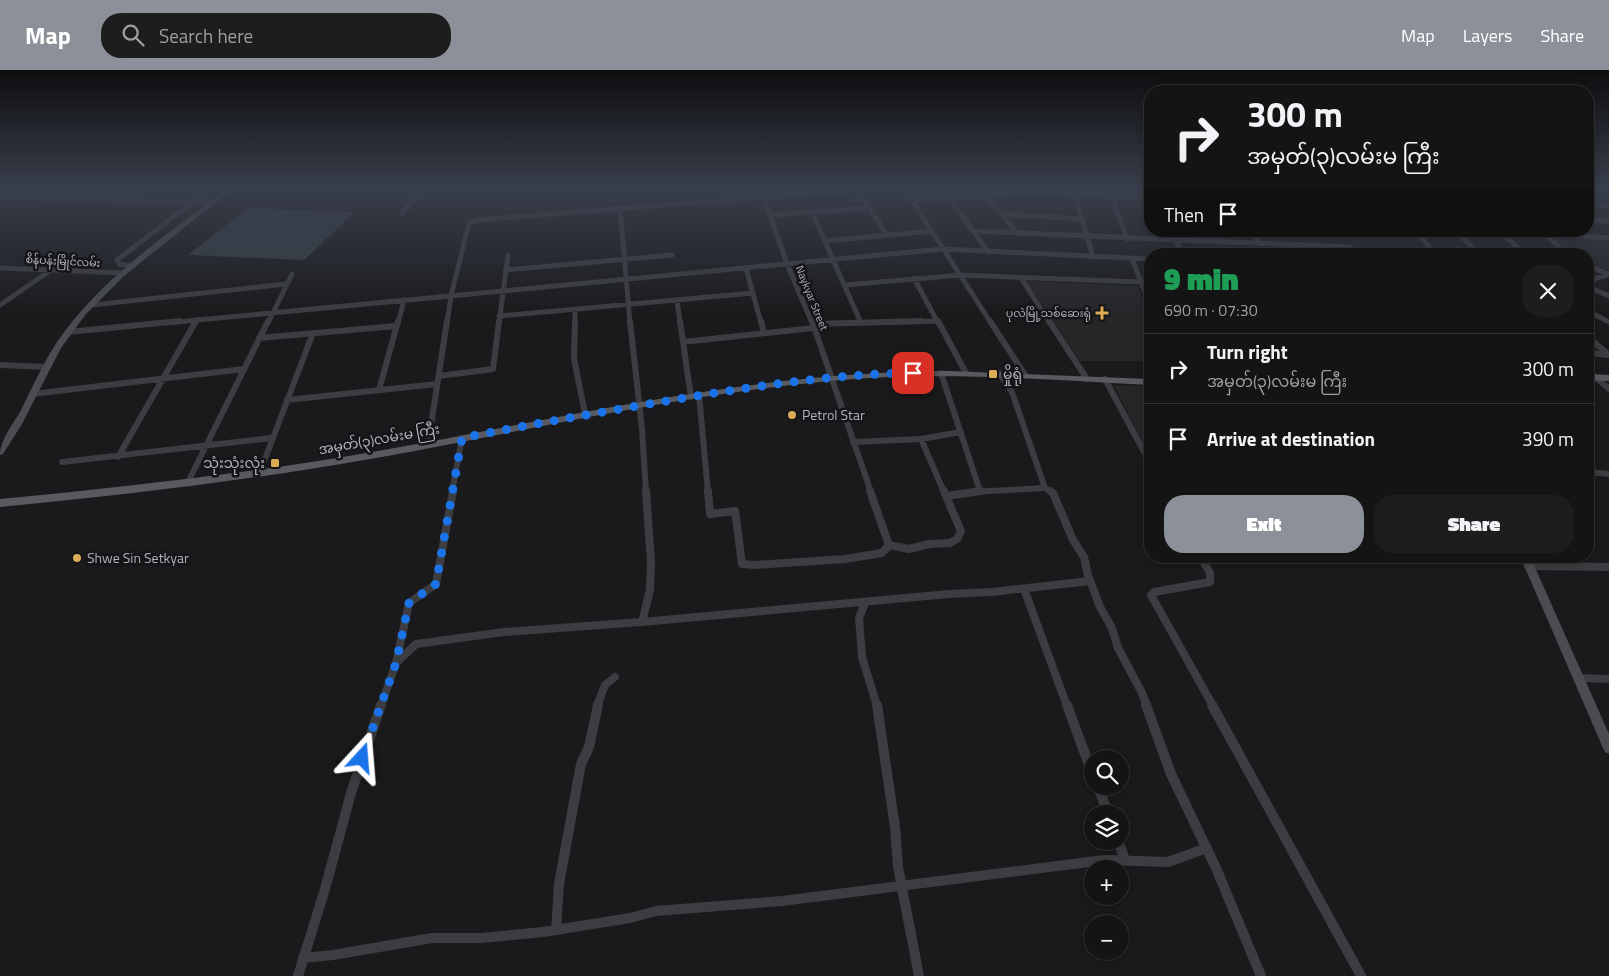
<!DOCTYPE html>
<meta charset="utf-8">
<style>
body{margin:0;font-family:"Titillium Web","Noto Sans Myanmar",sans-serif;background:#1d1d1e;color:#f1f3f6;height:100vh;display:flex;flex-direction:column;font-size:19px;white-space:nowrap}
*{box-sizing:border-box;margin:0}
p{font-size:16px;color:#9d9ea0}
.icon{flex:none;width:28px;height:28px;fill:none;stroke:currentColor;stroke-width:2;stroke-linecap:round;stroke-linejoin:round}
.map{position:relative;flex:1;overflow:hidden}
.sheet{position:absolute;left:1144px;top:178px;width:450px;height:315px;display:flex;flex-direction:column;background:#141415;border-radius:20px;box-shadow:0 2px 8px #0003,0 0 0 1px #333334}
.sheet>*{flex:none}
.hud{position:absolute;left:1144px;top:15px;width:450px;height:152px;border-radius:20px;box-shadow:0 2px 8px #0003,0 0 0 1px #333334;background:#141415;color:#f1f3f6;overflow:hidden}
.buttons{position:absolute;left:1084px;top:680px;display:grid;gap:10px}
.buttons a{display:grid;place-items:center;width:45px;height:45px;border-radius:50%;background:#141415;box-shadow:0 2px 8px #0003,0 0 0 1px #333334;font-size:25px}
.pin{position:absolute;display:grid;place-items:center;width:42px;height:42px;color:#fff;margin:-21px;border-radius:10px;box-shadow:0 2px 8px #0006}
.me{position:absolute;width:55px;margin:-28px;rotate:19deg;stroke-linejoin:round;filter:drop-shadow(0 0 4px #0008)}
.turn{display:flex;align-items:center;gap:18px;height:105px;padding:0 20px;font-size:22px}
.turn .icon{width:65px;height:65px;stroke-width:2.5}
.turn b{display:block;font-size:35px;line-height:42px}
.then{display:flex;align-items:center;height:48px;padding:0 20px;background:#0003;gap:10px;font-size:19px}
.round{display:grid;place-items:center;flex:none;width:52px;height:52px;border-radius:20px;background:#1d1d1e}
.summary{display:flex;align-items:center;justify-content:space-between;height:85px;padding:0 20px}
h1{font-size:30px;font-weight:800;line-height:38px;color:#1e9e55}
.action{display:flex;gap:10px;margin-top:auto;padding:10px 20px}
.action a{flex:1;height:58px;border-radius:20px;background:#8c9099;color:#fff;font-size:20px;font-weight:800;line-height:58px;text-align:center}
.action a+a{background:#1d1d1e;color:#f1f3f6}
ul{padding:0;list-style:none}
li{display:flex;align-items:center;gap:15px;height:70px;padding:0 20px;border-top:1px solid #333334}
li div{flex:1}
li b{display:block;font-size:19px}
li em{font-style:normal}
header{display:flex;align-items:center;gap:30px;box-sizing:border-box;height:70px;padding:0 25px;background:#8c9099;color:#fff}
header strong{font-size:24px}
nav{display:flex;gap:28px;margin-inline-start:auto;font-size:18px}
.search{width:350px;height:45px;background:#1d1d1e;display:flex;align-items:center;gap:12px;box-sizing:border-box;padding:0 18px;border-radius:20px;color:#9d9ea0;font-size:19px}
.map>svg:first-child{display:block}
.built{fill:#262629}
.water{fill:#363d44}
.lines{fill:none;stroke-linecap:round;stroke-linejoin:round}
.street-far3{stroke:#3c3d41;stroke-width:5}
.street-far2{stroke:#3c3d41;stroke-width:6}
.street-far1{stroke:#3c3d41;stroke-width:8}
.street{stroke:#3c3d41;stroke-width:10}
.secondary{fill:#4a4c50;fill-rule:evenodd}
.primary{fill:#585a5f;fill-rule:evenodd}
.route{stroke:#1a73e8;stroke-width:9;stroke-dasharray:0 16.2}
.poi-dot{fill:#dcad53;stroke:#151517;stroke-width:2}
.labels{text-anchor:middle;stroke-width:5;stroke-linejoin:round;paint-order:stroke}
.far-street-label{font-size:11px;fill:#afb2ba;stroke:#151517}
.far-poi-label{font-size:11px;fill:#afb2ba;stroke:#151517;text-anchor:end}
.poi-label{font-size:14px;fill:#afb2ba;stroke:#151517;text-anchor:start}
.street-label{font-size:14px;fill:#afb2ba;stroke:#151517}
</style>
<header>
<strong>Map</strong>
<div class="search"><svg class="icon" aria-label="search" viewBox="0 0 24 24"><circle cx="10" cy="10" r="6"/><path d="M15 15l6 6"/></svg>Search here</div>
<nav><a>Map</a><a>Layers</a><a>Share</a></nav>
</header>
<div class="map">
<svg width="1609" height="906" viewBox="0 0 1609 906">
<rect width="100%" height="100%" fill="#1a1a1c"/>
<path class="built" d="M1553,167L1609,170V201L1588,192V184H1573Z
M1026,211L1138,216L1150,244V291H1080Z
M1114,315L1150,316V389Z"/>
<path class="water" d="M248,138L355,142L304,190L188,185Z"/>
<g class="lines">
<path class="street-far3" d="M904,118L991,253
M980,118L1018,164
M1073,118L1093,187
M858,120L887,165
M1112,126L1127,169
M3,127L214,132
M4,127L19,118
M764,127L787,194L812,253
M949,127L988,182
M912,130L1030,122L1150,127
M1588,134L1609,136
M620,137L630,253
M812,142L861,253
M402,143L424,118
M1002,144L1082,149
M770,145L869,138
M1588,150L1609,151
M973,161L1350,177
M1172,161L1182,184
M1211,161L1217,173
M1252,161L1259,174
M1416,161L1435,184
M1457,161L1478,184
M1500,161L1524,184
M1504,161L1609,168
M1543,163L1568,184
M825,171L932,161
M1301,175L1307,184
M1132,189L1150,235
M1588,195L1607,204
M134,196L119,194L117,190L211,118
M0,198L125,203
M746,198L761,253
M505,200L672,185
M914,208L938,253
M1021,208L1050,253
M1588,211L1609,204
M845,215L961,205L1141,212
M1588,217L1609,226
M677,230L680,253
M0,235L51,200
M92,235L286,214
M1588,241L1609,252
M499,246L753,223
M166,253L943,179L1150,189
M195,253L197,250
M268,253L292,204
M398,253L404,230
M447,253L451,226L469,153L477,150L876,118
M499,253L508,185
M575,253V239
M869,253L938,251"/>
<path class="street-far2" d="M575,251L574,289L585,344
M630,251L642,359L646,422
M680,251L691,327
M761,251L764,263
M812,251L871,422
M938,251L966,303
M990,251L1025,305
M1049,251L1087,309
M813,254L921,251
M68,262L180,251
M1588,267L1609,285
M259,268L396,256
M683,272L814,258
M1588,283L1609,285
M0,295L47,297
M1588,301L1609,319
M941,303L980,421
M999,303L1012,322L1045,418L1052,422
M439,306L493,299L499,251
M1105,309L1150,393
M379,320L398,251
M32,324L244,299
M699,325L708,422
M287,330L437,314
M921,369L944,422
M853,372L921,369L961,362
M428,375L447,251
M118,387L196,251
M62,392L272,368
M260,402L313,263
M1588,402L1609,404
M188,412L268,251
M452,422L462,368
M972,422L1045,418"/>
<path class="street-far1" d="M708,421L710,444L735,441L742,494L754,495L845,489L882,483L889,475
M870,421L889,475
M944,421L946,426
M1050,421L1053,423L1073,470L1084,487L1088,505L1100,537L1112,558L1118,578L1142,623L1147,636
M889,475L909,479L929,474L950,473L957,469L961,461L946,426L981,421
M1200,486L1210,503V512L1154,522L1151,525L1213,636
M1528,496L1609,497
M1024,519L1067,636
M865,533L859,548L862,587L877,636
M642,552L949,524L992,522L1090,511
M396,593L416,574L504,562L642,552L650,520L651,491L646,421
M1579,608L1609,609
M381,636L396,593L409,533L436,514L453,421
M597,636L605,615L615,607"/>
<path class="street" d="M877,635L895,757L898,797L919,906
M1067,635L1092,703
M1146,635L1171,704L1216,798L1261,906
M1212,635L1361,906
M1098,716L1108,744
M1118,771L1125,790
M556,860L559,814L581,694L589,677L598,635
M303,888L333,885L432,868H481L543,862L630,848L656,841L782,831L1105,790L1168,792L1207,778
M298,906L325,819L351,723L381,635"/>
<path class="secondary" d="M228,118H234L125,205L86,244L61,278L22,354L3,384L0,385C0,369 15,352 22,338C35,312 47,284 65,261C108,203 171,162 228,118Z
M1520,486H1530L1609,664V684L1605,682L1603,678Z"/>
<path class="primary" d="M950,301L1150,309V315C1043,309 936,301 830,311C677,325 527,361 376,388C251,410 126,425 0,437V429C126,417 253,403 378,381C568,347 756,301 950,301Z
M1588,304L1609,305V311L1588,310Z"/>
</g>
<linearGradient id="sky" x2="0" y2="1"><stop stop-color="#0e0e0f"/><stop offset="0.48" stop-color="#383e4b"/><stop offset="1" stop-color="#383e4b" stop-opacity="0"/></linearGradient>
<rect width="1609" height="245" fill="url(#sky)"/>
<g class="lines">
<path class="route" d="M362,688L396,593L409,533L436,514L462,368C538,353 614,340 690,327C764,315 839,304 913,303"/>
</g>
<g class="poi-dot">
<path d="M1099.5 235.5h5v5h5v5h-5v5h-5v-5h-5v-5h5z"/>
<rect x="988" y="299" width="10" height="10" rx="2.5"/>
<circle cx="792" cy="345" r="5"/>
<rect x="270" y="388" width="10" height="10" rx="2.5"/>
<circle cx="77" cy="488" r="5"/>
</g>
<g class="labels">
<g class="far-street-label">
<text transform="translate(63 191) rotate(3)" y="4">စိန်ပန်းမြိုင်လမ်း</text>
<text transform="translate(812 228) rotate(68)" y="4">Naykyar Street</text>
</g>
<g class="far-poi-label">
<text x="1091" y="247">ပုလဲမြို့သစ်ဆေးရုံ</text>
</g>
<g class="poi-label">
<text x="1003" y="309">မှိုရုံ</text>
<text x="802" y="350">Petrol Star</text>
<text x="265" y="398" text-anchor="end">သုံးသုံးလုံး</text>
<text x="87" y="493">Shwe Sin Setkyar</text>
</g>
<g class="street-label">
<text transform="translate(379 369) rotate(-10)" y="5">အမှတ်(၃)လမ်းမ ကြီး</text>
</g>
</g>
</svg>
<div class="buttons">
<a><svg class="icon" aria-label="search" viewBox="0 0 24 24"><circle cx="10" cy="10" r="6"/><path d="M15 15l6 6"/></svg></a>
<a><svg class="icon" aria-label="layers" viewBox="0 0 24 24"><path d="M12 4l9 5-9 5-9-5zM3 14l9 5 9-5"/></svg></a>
<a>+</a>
<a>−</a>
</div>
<div class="pin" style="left:913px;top:303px;background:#d93025"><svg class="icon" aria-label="arrive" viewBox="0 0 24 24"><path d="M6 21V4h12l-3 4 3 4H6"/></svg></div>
<svg class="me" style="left:362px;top:688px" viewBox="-20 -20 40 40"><path d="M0-17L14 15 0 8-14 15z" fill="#1a73e8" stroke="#fff" stroke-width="4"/></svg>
<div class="hud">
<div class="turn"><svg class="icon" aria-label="right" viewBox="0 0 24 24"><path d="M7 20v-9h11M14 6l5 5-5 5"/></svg><div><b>300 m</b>အမှတ်(၃)လမ်းမ ကြီး</div></div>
<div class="then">Then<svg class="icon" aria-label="arrive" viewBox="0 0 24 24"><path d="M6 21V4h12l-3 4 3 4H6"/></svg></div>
</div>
<section class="sheet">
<div class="summary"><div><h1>9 min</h1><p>690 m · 07:30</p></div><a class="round"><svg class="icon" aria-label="close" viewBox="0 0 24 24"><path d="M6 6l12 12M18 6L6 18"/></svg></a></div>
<ul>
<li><svg class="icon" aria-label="right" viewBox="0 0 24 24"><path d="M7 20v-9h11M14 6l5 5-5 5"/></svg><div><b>Turn right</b><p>အမှတ်(၃)လမ်းမ ကြီး</p></div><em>300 m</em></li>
<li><svg class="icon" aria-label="arrive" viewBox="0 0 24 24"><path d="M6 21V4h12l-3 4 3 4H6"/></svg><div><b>Arrive at destination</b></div><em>390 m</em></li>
</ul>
<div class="action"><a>Exit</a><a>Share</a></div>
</section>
</div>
